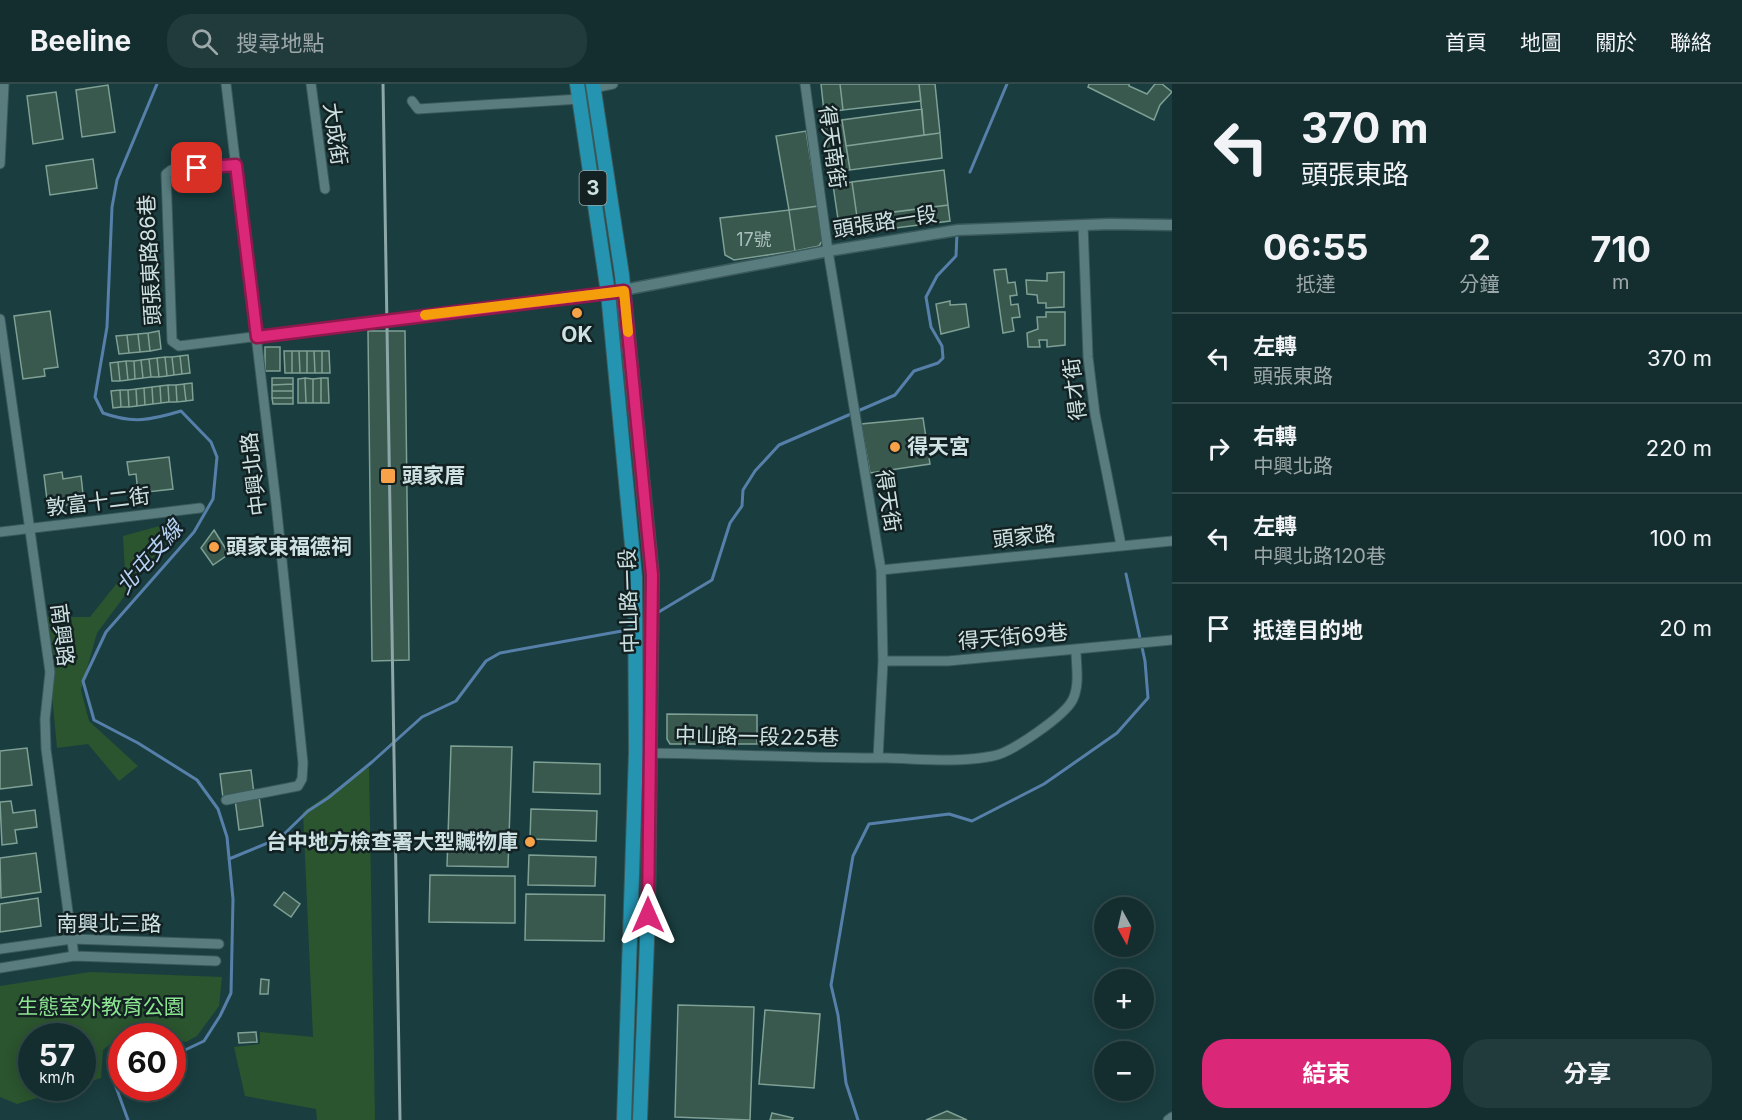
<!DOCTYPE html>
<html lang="zh-TW">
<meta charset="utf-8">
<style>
body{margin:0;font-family:Inter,"Noto Sans TC",sans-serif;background:#213a3b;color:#f1f3f6;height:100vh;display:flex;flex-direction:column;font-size:22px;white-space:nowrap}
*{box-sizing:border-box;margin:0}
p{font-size:20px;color:#9da8aa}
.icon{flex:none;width:33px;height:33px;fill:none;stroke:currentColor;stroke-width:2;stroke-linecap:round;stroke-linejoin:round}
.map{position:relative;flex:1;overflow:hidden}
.drawer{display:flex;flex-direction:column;background:#142e2f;width:570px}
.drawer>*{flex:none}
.top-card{background:#142e2f;color:#f1f3f6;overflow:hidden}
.needle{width:39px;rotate:172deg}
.controls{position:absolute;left:1094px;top:813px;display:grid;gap:12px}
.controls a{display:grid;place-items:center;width:60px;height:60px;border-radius:50%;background:#142e2f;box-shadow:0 3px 15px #0003,0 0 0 2px #334a4b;font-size:30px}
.speed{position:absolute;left:18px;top:939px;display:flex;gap:12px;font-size:30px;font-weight:700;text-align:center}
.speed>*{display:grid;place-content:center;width:78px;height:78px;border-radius:50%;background:#142e2f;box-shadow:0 3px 15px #0003,0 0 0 2px #334a4b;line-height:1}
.speed small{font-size:15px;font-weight:400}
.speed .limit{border:9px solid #d22;background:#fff;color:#111}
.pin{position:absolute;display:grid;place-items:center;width:51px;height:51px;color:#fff;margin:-26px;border-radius:12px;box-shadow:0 3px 9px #0006}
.me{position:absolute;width:66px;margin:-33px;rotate:0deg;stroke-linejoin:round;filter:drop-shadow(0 0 4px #0008)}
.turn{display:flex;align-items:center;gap:21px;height:126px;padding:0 30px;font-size:27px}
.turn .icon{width:78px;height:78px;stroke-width:2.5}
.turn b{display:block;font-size:42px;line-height:51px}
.eta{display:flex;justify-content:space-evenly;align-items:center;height:102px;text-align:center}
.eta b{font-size:36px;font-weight:700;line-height:42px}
.cta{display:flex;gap:12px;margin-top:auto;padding:12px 30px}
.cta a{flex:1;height:69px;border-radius:24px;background:#db2777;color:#fff;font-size:24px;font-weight:700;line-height:69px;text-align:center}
.cta a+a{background:#213a3b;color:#f1f3f6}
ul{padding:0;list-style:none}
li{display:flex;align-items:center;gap:18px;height:90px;padding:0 30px;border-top:2px solid #334a4b}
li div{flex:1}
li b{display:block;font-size:22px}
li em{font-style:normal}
header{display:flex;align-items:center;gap:36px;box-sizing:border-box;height:84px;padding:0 30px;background:#142e2f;border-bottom:2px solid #334a4b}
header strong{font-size:28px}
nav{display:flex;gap:33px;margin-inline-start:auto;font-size:21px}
.search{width:420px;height:54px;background:#213a3b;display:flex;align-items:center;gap:15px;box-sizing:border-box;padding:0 21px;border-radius:24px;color:#9da8aa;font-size:22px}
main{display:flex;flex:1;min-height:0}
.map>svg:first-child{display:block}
.green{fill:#2b552e}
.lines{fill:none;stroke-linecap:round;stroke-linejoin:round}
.stream{stroke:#5680aa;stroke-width:3}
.building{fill:#39584e;stroke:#7fa095;stroke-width:1.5}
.minor-casing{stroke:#3a595b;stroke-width:11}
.tertiary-casing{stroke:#3a595b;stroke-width:13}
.primary-casing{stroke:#3a595b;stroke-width:16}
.minor{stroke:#597d7f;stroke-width:9}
.tertiary{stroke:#597d7f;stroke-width:10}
.primary{stroke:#2494b1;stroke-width:14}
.rail{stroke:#8da6a7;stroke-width:3}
.route-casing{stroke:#8e194d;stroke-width:15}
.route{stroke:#db2777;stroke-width:10}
.slow{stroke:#f59e0b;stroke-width:10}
.poi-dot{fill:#f7a148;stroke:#132122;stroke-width:2}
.labels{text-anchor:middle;stroke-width:5;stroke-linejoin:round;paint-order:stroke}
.number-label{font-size:18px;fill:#aac0be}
.shield{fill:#132122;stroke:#97a8a9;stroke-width:1.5}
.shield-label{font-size:20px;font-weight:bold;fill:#cfe2e3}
.street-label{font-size:21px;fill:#cfe2e3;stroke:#132122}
.poi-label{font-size:21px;font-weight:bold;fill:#cfe2e3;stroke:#132122;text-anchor:start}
.park-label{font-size:21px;fill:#8de591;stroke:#132122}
.water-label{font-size:22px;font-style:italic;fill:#b6d2f4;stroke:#132122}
</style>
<header>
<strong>Beeline</strong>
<div class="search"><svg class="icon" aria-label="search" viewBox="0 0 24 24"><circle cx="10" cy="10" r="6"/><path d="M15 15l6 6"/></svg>搜尋地點</div>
<nav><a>首頁</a><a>地圖</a><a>關於</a><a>聯絡</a></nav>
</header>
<main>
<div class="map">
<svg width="1172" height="1036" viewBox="0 0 1172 1036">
<rect width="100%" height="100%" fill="#1a3d3f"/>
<path class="green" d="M181,436L97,549L81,606L89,637L138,682L119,697L88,660L57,664L51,601L55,579L47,533H90L125,489L123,452Z
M369,683L375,1036H317L316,1025L245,1012L234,963L260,960V948L313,953L303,728Z
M90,888L222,893L219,922L197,952L186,958L173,955L172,952L121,951L103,966L101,994L83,1000L82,952H32V1004H70L17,1020L0,1013V902Z"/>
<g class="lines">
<path class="stream" d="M157,0L117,96L112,123L107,243L95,313L103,329C133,340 151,336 181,327L211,358L217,373L213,415L194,448L106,548L83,597L94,636L138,659L197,696L218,725L227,753L233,815L231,909L220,932L204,957L185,966L172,962
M970,88L1007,0
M657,529L712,496L730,439L742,422L743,406L755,387L779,361L895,311L914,287L938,279L943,274L942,262L931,243L926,213L937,192L956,172L957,149
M229,775L280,754L308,727L328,714L372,678L422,633L456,617L486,577L500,569L622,547L632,541
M122,962L110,970L112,992L128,1036
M858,1036L846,999L838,931L831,901L853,772L869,740L949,730L972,737L1044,700L1117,649L1148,614L1145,577L1126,490"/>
</g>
<path class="building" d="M821,0H840L843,26L824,28Z
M840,0H919L921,17L843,26Z
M919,0H935L940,49L924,51Z
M1089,0H1129V2L1147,10L1155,0H1162L1172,8L1160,21L1154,36L1088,3Z
M108,1L115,48L82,53L76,6Z
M56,8L63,55L33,60L27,12Z
M922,25L924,51L846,62L842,36Z
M842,36L850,86L831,89L824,39Z
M806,47L818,122L789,126L776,52Z
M940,49L942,74L850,86L846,62Z
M93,75L97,104L50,111L46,82Z
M944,86L948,121L857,133L852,98Z
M852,98L857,133L838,135L833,101Z
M948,121L950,137L840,151L838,135Z
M818,122L824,154L819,162L795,167L789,126Z
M789,126L795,167L734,176L725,171L720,134Z
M1006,185L1008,199L1015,198L1017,211L1010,212L1011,221L1018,220L1020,233L1012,234L1014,247L1003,249L994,186Z
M1064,188V223L1046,224V219H1038L1037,211L1027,210L1026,196L1047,197V189Z
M950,217V221L966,220L969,243L941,250L936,220Z
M50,227L58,283L44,285L45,292L23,295L14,232Z
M1046,228H1065V261L1047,263V256H1039L1040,263H1028L1027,249L1038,245L1037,233H1046Z
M159,247L161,265L150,267L148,249Z
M368,247H405L409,576L372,577Z
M148,249L150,267L140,268L138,250Z
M138,250L140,268L129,269L127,251Z
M127,251L129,269L119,270L116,252Z
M265,263H280V287H265Z
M284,267H292V289H285Z
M292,267H299L300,289H292Z
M299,267H307V289H300Z
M307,267H314L315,289H307Z
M314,267H322V289H315Z
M322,267H329L330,289H322Z
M188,271L190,289L182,290L180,272Z
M180,272L182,290L174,291L172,273Z
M165,273L167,292L159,293L157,274Z
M165,273H172L174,291L167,292Z
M157,274L159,293H151L149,275Z
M149,275L151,293L143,294L141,276Z
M141,276L143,294L135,295L134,277Z
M126,277L128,296L120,297L118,278Z
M126,277H134L135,295L128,296Z
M118,278L120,297H112L110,279Z
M272,294H293V300L272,301Z
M305,294L306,319H298V295Z
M305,294L313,295V319H306Z
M321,294V319H313V295Z
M321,294H328L329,319H321Z
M192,299L193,316L186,317L184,300Z
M184,300L186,317L177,318L176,301Z
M293,300V307H272V301Z
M168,301L169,318L161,319L160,302Z
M168,301H176L177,318H169Z
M160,302L161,319L153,320L152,303Z
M152,303L153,320L145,321L144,304Z
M144,304L145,321L137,322L136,305Z
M136,305L137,322L129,323L128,306Z
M120,306L121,323L113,324L111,307Z
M120,306H128L129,323H121Z
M272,307H293V314H272Z
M272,314H293V320H273Z
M923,334L930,380L870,389L861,340Z
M169,373L173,405L138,409L136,390L129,391L127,378Z
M62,388L63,395L81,392L84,419L48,424L44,391Z
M214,446L229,470L213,481L201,464Z
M667,630L757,631V660H670L667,655Z
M451,662L512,663L508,783L447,782Z
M27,664L32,701L0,705V667Z
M534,678L600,680V710L533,708Z
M251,686L254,710L223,714L220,690Z
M259,712L263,742L239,746L235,715Z
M11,717L13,729L35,726L37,743L15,746L17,759L2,761L0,718Z
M531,725L597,727L596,757L530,755Z
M36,769L41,808L1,814L0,774Z
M529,771L596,773L595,802L528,801Z
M430,791L515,792V839L429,838Z
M284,808L300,820L291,833L274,821Z
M526,810L605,811L604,857L525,856Z
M38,814L41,842L0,848V820Z
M261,895L269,896L268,910H260Z
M678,921L754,923L750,1036L675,1033Z
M765,926L820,930L814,1004L759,1000Z
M256,948L257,958L239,959L238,949Z
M947,1027L967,1036H926Z
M772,1029L793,1034L792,1036H770Z"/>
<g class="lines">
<g class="minor-casing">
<path id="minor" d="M311,0L325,105
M805,0L828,167L881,486L883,577L878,674
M594,4L613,0
M412,17L418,25L580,15
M0,80L4,0
M236,81L171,86L166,90L172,257L179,262L608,209
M1083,141L1088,273L1095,330L1121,461
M0,235L50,588L45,635L46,665L74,872
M0,448L200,424
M881,486L1172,457
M883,577H948L1172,556
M647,669C727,670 808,674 888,674C922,675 959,679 993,672C1011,669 1066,631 1073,615C1080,600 1076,582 1076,565
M226,716L298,702L302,695L303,679L276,419L226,0
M0,865L72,855L219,860
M0,884L74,872L216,877
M1168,1036L1172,1033"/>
</g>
<g class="tertiary-casing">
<path id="tertiary" d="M608,209L828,167L958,146L1110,140L1172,141"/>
</g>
<g class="primary-casing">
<path id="primary" d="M577,0L608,209L635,493L636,668L624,1036
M593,0L622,191L652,491L648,831L640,1036"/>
</g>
<use href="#minor" class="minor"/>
<use href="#tertiary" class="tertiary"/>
<use href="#primary" class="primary"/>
<path class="rail" d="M383,0L400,1036"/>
</g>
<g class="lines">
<g class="route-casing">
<path id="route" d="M197,84L236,81L257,253L624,207L652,491L648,831"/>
</g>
<use href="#route" class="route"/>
<path class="slow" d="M425,231L624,207L628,248"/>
</g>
<g class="poi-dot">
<circle cx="577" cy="229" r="6"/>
<circle cx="895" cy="363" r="6"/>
<rect x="380" y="384" width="16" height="16" rx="3"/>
<circle cx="214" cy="463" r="6"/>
<circle cx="530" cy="758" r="6"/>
</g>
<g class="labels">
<g class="number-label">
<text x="754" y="162">17號</text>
</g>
<rect class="shield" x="579.5" y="87" width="27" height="34" rx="4.5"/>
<g class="shield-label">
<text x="593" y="111">3</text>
</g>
<g class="street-label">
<text transform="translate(335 50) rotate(82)" y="7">大成街</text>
<text transform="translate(832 63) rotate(82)" y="7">得天南街</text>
<text transform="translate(885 138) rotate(-9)" y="7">頭張路一段</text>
<text transform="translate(150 176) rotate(-93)" y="7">頭張東路86巷</text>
<text transform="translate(1075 305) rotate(-97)" y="7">得才街</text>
<text transform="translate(254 390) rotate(-97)" y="7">中興北路</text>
<text transform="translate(888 417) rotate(81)" y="7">得天街</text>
<text transform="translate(98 418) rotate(-7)" y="7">敦富十二街</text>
<text transform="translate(1024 453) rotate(-6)" y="7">頭家路</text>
<text transform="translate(629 517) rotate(-92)" y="7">中山路一段</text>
<text transform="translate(62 551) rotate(83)" y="7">南興路</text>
<text transform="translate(1013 553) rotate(-5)" y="7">得天街69巷</text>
<text transform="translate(757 653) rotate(1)" y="7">中山路一段225巷</text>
<text x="109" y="847">南興北三路</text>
</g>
<g class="poi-label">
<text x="577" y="258" text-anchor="middle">OK</text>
<text x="907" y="370">得天宮</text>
<text x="402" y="399">頭家厝</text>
<text x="226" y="470">頭家東福德祠</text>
<text x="518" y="765" text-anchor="end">台中地方檢查署大型贓物庫</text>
</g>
<g class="park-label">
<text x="101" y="930">生態室外教育公園</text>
</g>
<g class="water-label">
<text transform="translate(149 473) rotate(-49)" y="8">北屯支線</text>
</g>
</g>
</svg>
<div class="controls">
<a><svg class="needle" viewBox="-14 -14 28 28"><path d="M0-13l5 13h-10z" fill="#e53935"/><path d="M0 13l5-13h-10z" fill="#9da8aa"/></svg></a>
<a>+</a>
<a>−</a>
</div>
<div class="speed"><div>57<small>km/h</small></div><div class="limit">60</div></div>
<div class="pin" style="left:197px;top:84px;background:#d93025"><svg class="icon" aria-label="arrive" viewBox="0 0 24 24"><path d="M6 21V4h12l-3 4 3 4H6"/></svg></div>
<svg class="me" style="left:648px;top:831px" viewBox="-20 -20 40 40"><path d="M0-17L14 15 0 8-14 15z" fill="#db2777" stroke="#fff" stroke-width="4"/></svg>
</div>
<section class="drawer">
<div class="top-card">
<div class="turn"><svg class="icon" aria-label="left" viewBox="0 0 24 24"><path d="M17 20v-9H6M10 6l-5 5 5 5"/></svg><div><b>370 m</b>頭張東路</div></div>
</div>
<div class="eta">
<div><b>06:55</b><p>抵達</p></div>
<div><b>2</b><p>分鐘</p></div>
<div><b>710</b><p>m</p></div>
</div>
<ul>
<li><svg class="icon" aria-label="left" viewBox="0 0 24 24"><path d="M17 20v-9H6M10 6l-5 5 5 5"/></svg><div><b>左轉</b><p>頭張東路</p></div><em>370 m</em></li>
<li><svg class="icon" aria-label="right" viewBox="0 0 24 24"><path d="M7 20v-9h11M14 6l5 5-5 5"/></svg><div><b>右轉</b><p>中興北路</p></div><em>220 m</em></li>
<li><svg class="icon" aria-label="left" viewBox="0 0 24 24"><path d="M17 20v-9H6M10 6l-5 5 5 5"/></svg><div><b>左轉</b><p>中興北路120巷</p></div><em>100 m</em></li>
<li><svg class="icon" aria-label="arrive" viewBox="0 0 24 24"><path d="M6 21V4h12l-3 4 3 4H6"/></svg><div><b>抵達目的地</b></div><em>20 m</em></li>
</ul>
<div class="cta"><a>結束</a><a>分享</a></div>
</section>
</main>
